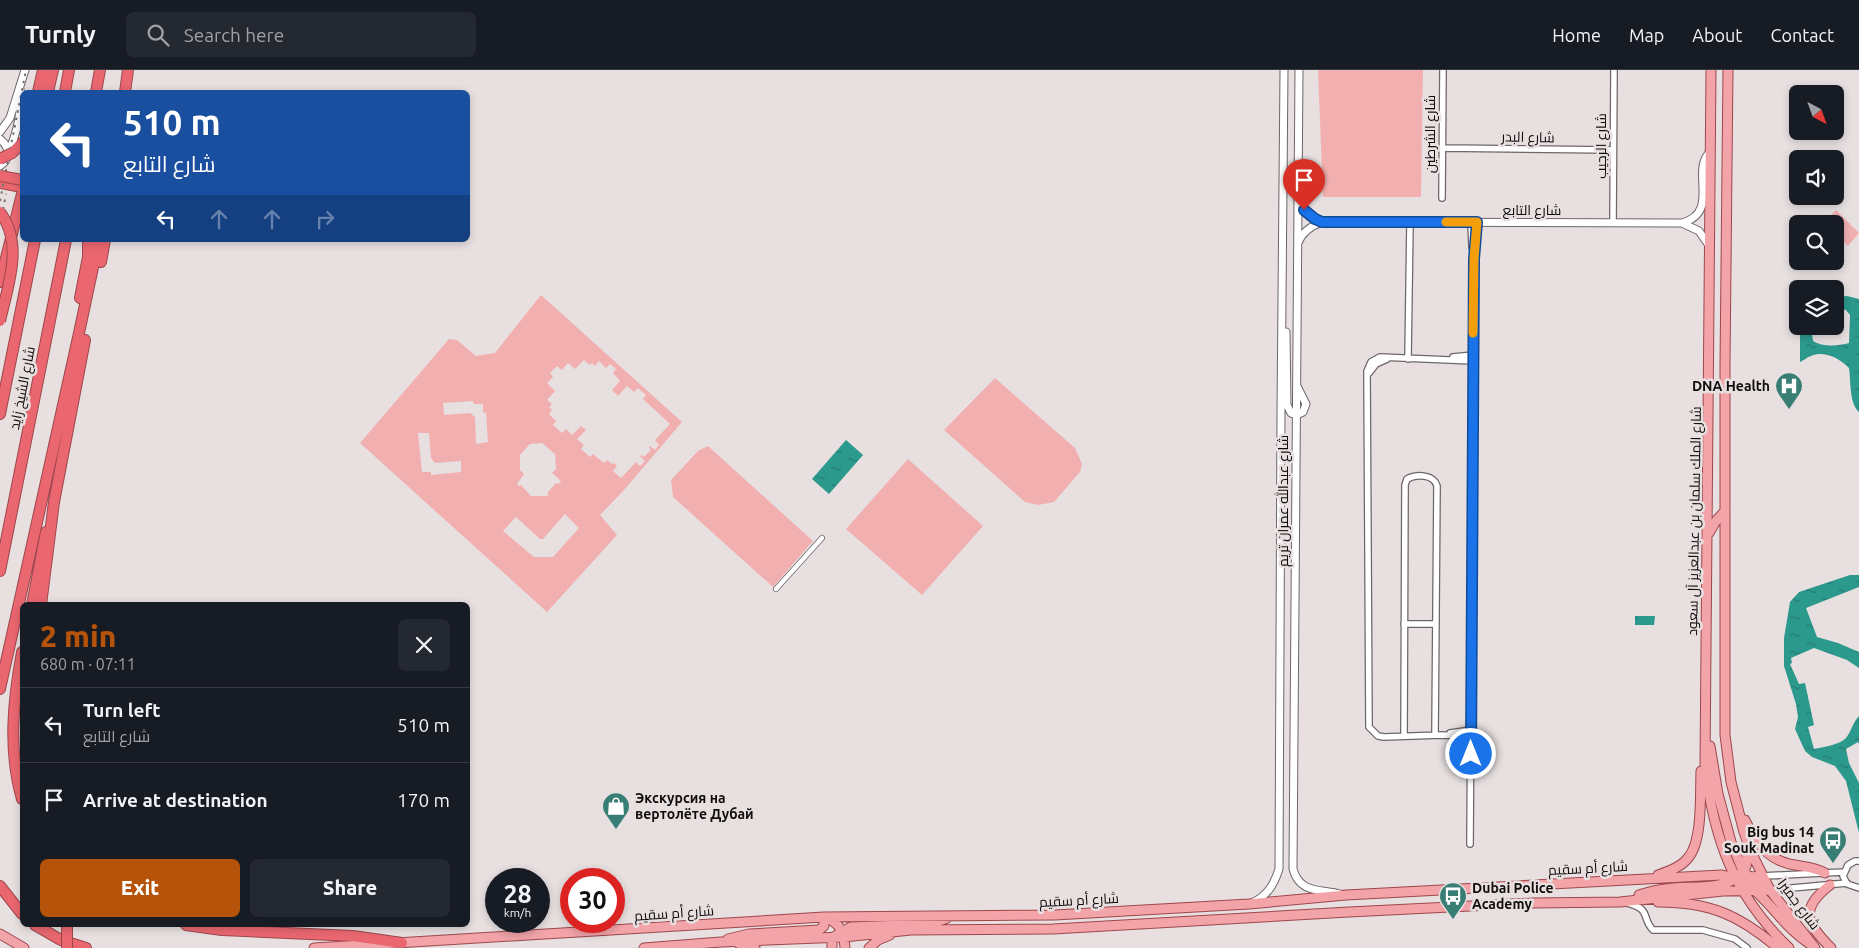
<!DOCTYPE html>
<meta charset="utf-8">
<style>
body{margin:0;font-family:Ubuntu,Cairo,sans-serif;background:#242831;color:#f1f3f6;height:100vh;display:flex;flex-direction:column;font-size:19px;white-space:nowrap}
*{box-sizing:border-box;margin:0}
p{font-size:16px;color:#9ea1a6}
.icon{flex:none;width:28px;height:28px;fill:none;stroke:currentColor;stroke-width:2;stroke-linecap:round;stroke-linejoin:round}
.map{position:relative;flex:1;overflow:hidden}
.sheet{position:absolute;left:20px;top:532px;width:450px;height:325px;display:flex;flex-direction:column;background:#171b24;border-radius:8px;box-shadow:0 2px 8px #0003}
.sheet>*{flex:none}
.top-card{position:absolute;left:20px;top:20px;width:450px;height:152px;border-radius:8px;box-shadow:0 2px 8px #0003;background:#1a4fa0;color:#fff;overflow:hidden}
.needle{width:32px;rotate:139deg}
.fabs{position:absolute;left:1789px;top:15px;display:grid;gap:10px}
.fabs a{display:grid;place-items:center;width:55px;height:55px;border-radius:8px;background:#171b24;box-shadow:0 2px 8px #0003;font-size:25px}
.speed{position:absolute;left:485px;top:798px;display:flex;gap:10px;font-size:25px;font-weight:700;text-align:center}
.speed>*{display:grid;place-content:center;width:65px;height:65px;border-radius:50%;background:#171b24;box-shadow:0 2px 8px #0003;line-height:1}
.speed small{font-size:12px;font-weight:400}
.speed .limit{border:8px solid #d22;background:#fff;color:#111}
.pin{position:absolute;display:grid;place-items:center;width:42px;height:42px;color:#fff;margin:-51px -21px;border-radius:50% 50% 50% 0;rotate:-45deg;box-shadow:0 0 5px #0007}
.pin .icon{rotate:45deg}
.me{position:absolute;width:55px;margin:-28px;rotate:0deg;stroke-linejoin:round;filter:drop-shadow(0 0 4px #0008)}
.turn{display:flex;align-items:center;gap:18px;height:105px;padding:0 20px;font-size:22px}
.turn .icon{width:65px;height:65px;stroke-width:2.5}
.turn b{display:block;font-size:35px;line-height:42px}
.lanes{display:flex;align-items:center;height:48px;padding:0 20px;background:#0003;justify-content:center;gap:25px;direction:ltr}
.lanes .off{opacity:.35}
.round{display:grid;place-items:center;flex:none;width:52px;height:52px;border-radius:8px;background:#242831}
.head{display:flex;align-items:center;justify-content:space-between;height:85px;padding:0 20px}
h1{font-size:30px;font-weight:800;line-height:38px;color:#b45309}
.button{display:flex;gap:10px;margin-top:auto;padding:10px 20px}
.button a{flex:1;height:58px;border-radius:8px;background:#b45309;color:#fff;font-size:20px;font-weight:800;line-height:58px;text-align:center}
.button a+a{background:#242831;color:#f1f3f6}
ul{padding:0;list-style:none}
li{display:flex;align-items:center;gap:15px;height:75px;padding:0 20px;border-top:1px solid #363941}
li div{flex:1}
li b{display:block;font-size:19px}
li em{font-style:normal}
header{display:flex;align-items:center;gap:30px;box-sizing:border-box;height:70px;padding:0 25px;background:#171b24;border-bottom:1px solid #363941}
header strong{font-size:24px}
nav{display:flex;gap:28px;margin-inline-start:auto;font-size:18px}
.search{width:350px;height:45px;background:#242831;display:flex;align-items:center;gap:12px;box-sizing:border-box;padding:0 18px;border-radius:8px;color:#9ea1a6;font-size:19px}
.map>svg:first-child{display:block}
.grass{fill:#f2afb0;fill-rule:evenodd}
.water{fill:url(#water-ripples)}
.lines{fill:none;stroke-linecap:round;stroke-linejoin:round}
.pedestrian-casing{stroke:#6e6767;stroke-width:6}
.minor-casing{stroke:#6e6767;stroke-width:8}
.tertiary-casing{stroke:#6e6767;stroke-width:9}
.primary-casing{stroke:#9d474d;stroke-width:11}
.motorway-casing{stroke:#9d474d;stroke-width:12}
.pedestrian{stroke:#fff;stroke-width:4.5}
.minor{stroke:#fff;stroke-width:5.5}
.tertiary{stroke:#fff;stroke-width:7}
.primary{stroke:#f2a4a9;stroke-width:9}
.motorway{stroke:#ea6770;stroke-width:10}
.rail{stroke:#767171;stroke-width:2;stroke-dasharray:2.5 5;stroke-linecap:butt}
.motorway-bridge-casing{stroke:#9d474d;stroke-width:12;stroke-linecap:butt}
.motorway-bridge{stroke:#ea6770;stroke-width:10}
.route-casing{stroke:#114b97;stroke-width:12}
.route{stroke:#1a73e8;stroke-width:9}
.slow{stroke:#f59e0b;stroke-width:9}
.labels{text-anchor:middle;stroke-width:5;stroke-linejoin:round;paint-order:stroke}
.street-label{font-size:14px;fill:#0f0c0c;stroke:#e8e0e0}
.poi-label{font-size:14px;font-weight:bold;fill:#0f0c0c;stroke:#e8e0e0;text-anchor:end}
</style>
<header>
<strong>Turnly</strong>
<div class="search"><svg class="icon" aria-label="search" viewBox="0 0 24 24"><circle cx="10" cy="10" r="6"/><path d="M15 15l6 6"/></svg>Search here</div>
<nav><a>Home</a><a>Map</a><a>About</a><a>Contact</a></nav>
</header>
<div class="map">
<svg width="1859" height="878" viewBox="0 0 1859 878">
<defs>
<pattern id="water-ripples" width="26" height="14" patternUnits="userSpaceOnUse" patternTransform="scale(1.25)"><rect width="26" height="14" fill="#2c998d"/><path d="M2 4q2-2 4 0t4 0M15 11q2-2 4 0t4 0" fill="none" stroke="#247b72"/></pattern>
</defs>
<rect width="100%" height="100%" fill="#e8e0e0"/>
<path class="grass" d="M1318,0H1423L1421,127H1323Z
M1836,140L1859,163L1848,176L1835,163V154H1826L1824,152Z
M541,225L682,352L624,420L600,445L617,465L547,542L360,373L449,269L457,270L476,286L495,283ZM584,290L590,295L592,293L595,296L599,291L606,298L610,294L616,299L613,303L620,311L612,320L618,326L627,316L634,322L638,318L646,325L643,329L670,354L655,370L659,375L655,380L650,376L649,377L651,380L644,387L642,385L640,386L645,391L640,396L636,392L621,408L613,401L617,396L614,393L612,394L607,390L604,393L593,384L590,387L581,379L584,375L577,369L586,360L581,356L572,365L566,359L562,363L553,355L556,351L549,344L552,340L549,337L552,334L547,330L555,321L547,313L553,307L550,303L557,296L562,300L568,293L575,299ZM473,331L474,334H483V343L486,342L488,372L476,374L475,347L470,343L444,345L443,333ZM418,363H429L431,388L435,393L461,391V402L431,405V402H422ZM542,373L555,384L556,399L552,403L561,411L558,414L556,413L547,423L549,425L546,426H531L521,415L519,416L517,414L524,404L520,400V385L530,374ZM565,444L579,458L553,487H534L503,461L516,447L540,469H543Z
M995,308L1075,378L1082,394L1080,402L1054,432L1038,435L1025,432L944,360Z
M708,376L813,471L773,517L673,427L671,410L698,381Z
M908,389L983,456L922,525L846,459Z"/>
<path class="water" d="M1847,226L1859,229V342C1849,333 1851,311 1849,298C1840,289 1825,280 1811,286C1807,287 1805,290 1800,292V256H1811L1813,271C1822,277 1838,276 1849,273L1850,245L1846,240L1835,238V227Z
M846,370L863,385L829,424L812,409Z
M1850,505H1859V517L1806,538L1817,567L1838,573L1859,582V598L1847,590L1814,578L1791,588L1792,593L1790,594L1799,614L1805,613L1814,655L1808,657L1814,679C1823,677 1839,675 1846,668C1851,662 1853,652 1859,646V674L1858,672L1846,679L1849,693L1859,713V763L1846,711L1835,696L1812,687L1805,681L1795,659L1798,647L1796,634L1784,596V568L1790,532L1799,522Z
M1635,546H1655L1654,555H1635Z"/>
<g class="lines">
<g class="pedestrian-casing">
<path id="pedestrian" d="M776,519L822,468"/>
</g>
<g class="minor-casing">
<path id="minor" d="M1442,78L1613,80
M1442,128L1443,0
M1471,152L1472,177
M1613,153L1614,0
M1453,287L1473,285
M1408,289L1410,152
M1369,303L1376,294L1387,289
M1404,554H1436
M1450,663L1471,660
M1404,666L1405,415L1407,409C1416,404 1434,404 1437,416L1435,665
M1471,666L1441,665L1384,667L1378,666L1369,657L1367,301L1371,292L1380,287L1473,291
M1470,774L1474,189L1477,152
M1859,791H1855L1848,795L1843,806L1847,814L1859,818
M1762,806L1844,802
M1770,820L1847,813
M1627,833C1652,839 1641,848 1653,860H1703L1735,869L1747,878"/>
</g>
<g class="tertiary-casing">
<path id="tertiary" d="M1299,0L1293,799C1300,824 1320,819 1340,824
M0,62L10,48L25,0
M0,69C10,77 11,88 0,96
M8,83C18,62 22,42 20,19
M1299,131L1309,146L1322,152
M1682,153C1721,142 1690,101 1710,82
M1298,173C1302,162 1311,156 1322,152L1682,153L1699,161L1708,174
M1286,262L1287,335L1291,343L1296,345L1303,342L1306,334L1297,316
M1252,833C1267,826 1274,815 1279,799L1281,344L1284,0"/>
</g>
<g class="primary-casing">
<path id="primary" d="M1711,0L1705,694C1713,769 1734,825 1789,878
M1728,0L1725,295V665L1731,712L1744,762L1751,782L1770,820L1815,878
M1709,463L1716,451L1725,441
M1710,676L1718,724L1731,772L1743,801L1754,811L1769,819
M1745,750C1755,772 1768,791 1795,795C1806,797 1814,797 1825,803
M1658,805C1669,801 1681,797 1688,788C1703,771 1700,724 1701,701
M1736,808C1766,822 1781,856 1810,874
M1830,815C1799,839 1806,853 1831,878
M1639,825C1651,821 1662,819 1674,818C1696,816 1730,821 1744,800C1749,793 1747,784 1746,777
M1658,832C1710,832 1739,845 1778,878
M826,848C841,853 844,864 845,878
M0,864L24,878
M832,868L851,857L931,854L947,848
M832,868V878
M728,869L749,864L819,860L824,856V847
M738,873L746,877L755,878
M314,878L824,847L1055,845L1249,834L1346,825L1721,805L1736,808L1762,806
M644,878L721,872L844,867L911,860L1053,859L1349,842L1533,833L1620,832L1723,821L1770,820
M869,878L878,870L890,865"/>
</g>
<g class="motorway-casing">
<path id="motorway" d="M38,22L43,0
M48,22L53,0
M65,22L69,0
M96,22L100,0
M125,22L128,0
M12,83L22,73
M0,113L22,117
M101,192L105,170
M0,212L22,124
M80,228L88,187V170
M0,344L35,170
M0,501L66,170
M32,535L46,462
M41,535L54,432L85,270
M22,582C13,631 8,680 22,729
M0,619L79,263L95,188L96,170
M0,816L22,844
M35,855L61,870L86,878
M186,855L222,860L353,866L402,873"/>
</g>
<use href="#pedestrian" class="pedestrian"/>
<use href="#minor" class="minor"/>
<use href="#tertiary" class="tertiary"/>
<use href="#primary" class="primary"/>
<use href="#motorway" class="motorway"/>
<path class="rail" d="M0,131L26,0
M0,154L6,124"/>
<g class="motorway-bridge-casing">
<path id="motorway-bridge" d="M0,89L12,83
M0,106L22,110
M0,142C24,174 8,215 0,251
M67,855V878"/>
</g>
<use href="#motorway-bridge" class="motorway-bridge"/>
</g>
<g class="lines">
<g class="route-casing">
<path id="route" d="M1304,140L1315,149L1322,152H1477L1474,189L1471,684"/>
</g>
<use href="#route" class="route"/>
<path class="slow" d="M1446,152H1477L1474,189L1473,263"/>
</g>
<defs>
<g id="hospital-pin" transform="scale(1.4375)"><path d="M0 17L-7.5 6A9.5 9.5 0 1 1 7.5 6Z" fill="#387e75" stroke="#e8e0e0"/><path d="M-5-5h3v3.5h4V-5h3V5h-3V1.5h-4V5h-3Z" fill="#fff"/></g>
<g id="shop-pin" transform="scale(1.4375)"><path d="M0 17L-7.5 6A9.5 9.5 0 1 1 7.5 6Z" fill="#387e75" stroke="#e8e0e0"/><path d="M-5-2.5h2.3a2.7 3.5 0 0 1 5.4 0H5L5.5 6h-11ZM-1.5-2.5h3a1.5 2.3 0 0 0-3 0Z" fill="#fff"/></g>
<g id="bus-pin" transform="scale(1.4375)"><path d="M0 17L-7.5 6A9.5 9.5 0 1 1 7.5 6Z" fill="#387e75" stroke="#e8e0e0"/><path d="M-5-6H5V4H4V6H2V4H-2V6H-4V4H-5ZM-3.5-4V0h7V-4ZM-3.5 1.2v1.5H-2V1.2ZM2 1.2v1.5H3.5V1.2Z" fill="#fff"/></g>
</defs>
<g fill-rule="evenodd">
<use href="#hospital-pin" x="1789" y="316"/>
<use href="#shop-pin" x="616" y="736"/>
<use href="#bus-pin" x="1833" y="770"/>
<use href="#bus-pin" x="1453" y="826"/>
</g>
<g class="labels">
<g class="street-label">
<text transform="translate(1430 64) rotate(-90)" y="5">شارع الشرطين</text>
<text transform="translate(1528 67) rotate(1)" y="5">شارع البدر</text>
<text transform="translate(1601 76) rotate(-90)" y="5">شارع الرجيب</text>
<text x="1532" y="145">شارع التابع</text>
<text transform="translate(22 318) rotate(-79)" y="5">شارع الشيخ زايد</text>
<text transform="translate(1283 431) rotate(-90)" y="5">شارع عبدالله عمران تريم</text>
<text transform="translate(1694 451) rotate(-89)" y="5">شارع الملك سلمان بن عبدالعزيز آل سعود</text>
<text transform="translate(1588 798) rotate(-3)" y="5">شارع أم سقيم</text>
<text transform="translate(1079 830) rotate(-3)" y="5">شارع أم سقيم</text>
<text transform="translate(1799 834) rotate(53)" y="5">شارع جميرا</text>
<text transform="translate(674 843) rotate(-4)" y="5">شارع أم سقيم</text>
</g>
<g class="poi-label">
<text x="1770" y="321">DNA Health</text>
<text x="635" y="733" text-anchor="start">Экскурсия на<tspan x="635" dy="16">вертолёте Дубай</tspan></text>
<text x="1814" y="767">Big bus 14<tspan x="1814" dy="16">Souk Madinat</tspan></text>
<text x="1472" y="823" text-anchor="start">Dubai Police<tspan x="1472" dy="16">Academy</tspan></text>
</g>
</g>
</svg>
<div class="fabs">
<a><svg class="needle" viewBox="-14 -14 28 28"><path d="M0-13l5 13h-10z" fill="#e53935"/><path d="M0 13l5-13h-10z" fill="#9ea1a6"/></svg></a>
<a><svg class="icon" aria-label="sound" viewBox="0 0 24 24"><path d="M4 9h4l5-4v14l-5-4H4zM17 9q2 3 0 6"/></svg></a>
<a><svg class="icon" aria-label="search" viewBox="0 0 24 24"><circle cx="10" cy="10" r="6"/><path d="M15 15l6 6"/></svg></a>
<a><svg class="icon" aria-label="layers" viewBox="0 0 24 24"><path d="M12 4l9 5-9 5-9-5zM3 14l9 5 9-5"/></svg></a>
</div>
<div class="speed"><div>28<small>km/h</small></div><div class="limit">30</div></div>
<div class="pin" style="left:1304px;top:140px;background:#d93025"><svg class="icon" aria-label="arrive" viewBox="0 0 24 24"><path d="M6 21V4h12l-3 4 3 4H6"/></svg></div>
<svg class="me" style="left:1471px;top:684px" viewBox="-20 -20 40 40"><circle r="17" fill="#1a73e8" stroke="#fff" stroke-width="3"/><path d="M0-11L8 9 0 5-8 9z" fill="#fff"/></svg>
<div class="top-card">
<div class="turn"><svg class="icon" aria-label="left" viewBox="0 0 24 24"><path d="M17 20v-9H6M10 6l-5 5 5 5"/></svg><div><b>510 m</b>شارع التابع</div></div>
<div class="lanes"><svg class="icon" aria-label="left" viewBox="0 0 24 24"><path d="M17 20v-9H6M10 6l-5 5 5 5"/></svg><svg class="icon off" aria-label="ahead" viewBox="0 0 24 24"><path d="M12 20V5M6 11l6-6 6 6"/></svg><svg class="icon off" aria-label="ahead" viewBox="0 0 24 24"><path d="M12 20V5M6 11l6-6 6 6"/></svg><svg class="icon off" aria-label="right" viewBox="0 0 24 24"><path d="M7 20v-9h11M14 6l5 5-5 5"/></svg></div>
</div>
<section class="sheet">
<div class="head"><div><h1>2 min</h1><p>680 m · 07:11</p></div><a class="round"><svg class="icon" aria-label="close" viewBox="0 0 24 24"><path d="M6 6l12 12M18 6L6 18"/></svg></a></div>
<ul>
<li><svg class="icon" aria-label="left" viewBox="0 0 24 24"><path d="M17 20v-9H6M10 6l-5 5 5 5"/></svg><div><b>Turn left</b><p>شارع التابع</p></div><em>510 m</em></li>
<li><svg class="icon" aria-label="arrive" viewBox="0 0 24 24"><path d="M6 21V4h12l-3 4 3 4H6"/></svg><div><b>Arrive at destination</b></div><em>170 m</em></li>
</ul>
<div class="button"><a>Exit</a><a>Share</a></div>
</section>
</div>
